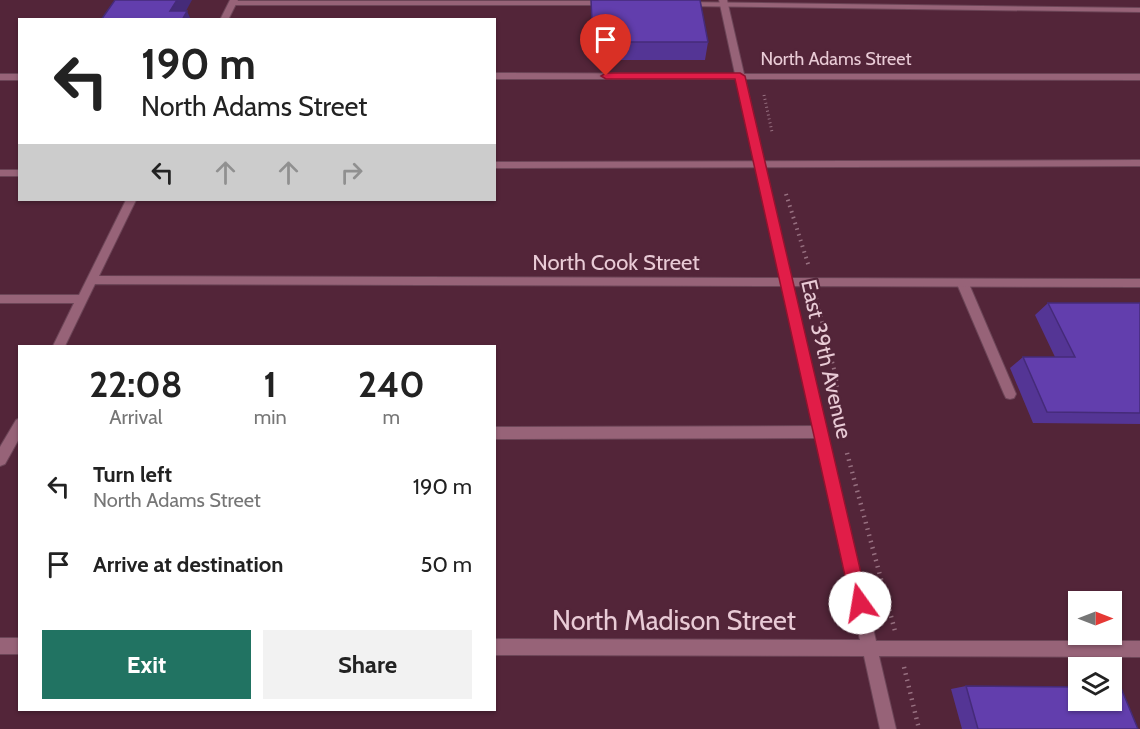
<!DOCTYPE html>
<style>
body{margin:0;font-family:Cabin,sans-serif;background:#f2f2f2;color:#222;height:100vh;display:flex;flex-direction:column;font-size:22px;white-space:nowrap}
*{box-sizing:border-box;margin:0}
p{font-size:20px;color:#767676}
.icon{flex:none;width:33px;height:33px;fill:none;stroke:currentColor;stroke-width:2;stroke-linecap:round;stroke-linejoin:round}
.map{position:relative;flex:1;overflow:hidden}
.side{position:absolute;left:18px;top:345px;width:478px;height:366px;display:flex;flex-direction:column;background:#fff;border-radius:0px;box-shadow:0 2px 4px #0004}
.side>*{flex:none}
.hud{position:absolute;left:18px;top:18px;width:478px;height:183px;border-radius:0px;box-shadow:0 2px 4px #0004;background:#fff;color:#222;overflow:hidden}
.needle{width:39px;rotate:90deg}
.tools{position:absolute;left:1068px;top:591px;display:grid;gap:12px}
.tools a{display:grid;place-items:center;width:54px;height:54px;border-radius:0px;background:#fff;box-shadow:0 2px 4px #0004;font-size:30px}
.pin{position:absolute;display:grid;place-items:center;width:51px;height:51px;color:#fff;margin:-62px -26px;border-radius:50% 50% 50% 0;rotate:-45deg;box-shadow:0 0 6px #0007}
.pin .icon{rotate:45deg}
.me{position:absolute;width:66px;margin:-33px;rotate:347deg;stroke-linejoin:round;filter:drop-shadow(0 0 4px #0008)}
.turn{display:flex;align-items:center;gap:21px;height:126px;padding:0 24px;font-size:27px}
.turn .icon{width:78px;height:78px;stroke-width:2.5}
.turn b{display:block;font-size:42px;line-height:51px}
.lanes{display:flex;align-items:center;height:57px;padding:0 24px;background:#0003;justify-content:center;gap:30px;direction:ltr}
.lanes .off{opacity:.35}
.eta{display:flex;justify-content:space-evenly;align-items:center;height:102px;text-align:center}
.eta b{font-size:36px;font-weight:700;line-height:42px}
.primary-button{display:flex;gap:12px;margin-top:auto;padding:12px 24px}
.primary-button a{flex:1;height:69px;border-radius:0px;background:#217362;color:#fff;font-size:24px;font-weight:700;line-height:69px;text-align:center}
.primary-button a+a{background:#f2f2f2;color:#222}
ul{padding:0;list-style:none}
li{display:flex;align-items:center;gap:18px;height:78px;padding:0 24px}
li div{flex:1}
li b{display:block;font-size:22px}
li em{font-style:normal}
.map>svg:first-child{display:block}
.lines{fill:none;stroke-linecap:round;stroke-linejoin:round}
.lane-casing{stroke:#6c4557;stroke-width:2}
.street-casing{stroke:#6c4557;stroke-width:2}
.path-far2{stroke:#977080;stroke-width:3;stroke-dasharray:1 3;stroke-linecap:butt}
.path-far1{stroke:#977080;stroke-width:4;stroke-dasharray:1.5 4.5;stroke-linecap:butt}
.path{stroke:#977080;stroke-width:4.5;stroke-dasharray:1.5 5;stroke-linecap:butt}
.lane{fill:#976378;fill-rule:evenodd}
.street{fill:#976378;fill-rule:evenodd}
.wall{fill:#543595}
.shaded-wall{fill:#452b79}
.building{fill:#623ead;stroke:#452b79;stroke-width:1.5}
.route{fill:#e11d48;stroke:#92132f;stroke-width:1.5}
.labels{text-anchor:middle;stroke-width:4.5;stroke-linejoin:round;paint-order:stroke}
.far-street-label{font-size:18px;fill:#e9cbd6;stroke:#532539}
.street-label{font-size:22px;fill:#e9cbd6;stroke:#532539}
.near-street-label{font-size:27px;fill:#e9cbd6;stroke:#532539}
</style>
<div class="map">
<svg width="1140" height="729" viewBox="0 0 1140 729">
<rect width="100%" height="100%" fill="#532539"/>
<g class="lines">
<g class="lane-casing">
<path id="lane" d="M230,1H607L611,3L607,5H230Z
M681,2L1140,8V12L684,6L680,4Z
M1140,160V166L495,168V162Z
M0,170H20V176H0Z
M963,280L969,284L1016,394L1014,398L1010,399L1006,398L1004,394L957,284Z
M821,426L826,428L827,432L826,436L821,438L495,439V427Z"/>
</g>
<g class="street-casing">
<path id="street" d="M230,0H238L228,20H220Z
M719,0H727L744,74H1140V80L745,79L791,278L1140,279V287L793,286L876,641H1140V657L879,656L896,729H880L864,656L495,655V639L860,640L782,286L95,284L65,346H53L74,303H0V295H79L126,200H136L99,276L780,278L737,79H495V73L735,74Z
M0,74H20V80H0Z
M20,418V437L5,464L0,466V447L16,420Z
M0,638H20V654H0Z"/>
</g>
<path class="path-far2" d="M764,95L772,132"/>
<path class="path-far1" d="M786,194L809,267
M816,298L836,377L839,420"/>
<path class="path" d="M847,453L895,631
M904,667L919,729"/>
<use href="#lane" class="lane"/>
<use href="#street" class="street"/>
</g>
<path class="wall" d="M591,0H700L708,42L705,60H593Z
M1048,303H1140V424L1033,423L1010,368L1023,357H1055L1035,315Z
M966,686L1138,729H962L951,689Z"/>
<path class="shaded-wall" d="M177,0H192L181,20L170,11Z
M187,11L191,20H182Z"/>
<path class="building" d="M115,0H177L170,11H187L182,20H101Z
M591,0H700L708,42H593Z
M1048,303H1140V413L1047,412L1023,357H1075Z
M966,686L1078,687V700H1112V688H1121L1138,729H978Z"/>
<path class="route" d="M740,73L745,76L868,603L866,609L860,612L854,609L851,603L735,79H606L601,76L606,73Z"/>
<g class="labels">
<g class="far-street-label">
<text x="836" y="65">North Adams Street</text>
</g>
<g class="street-label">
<text x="616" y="270">North Cook Street</text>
<text transform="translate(827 359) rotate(77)" y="8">East 39th Avenue</text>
</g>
<g class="near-street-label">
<text x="674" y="630">North Madison Street</text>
</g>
</g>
</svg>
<div class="tools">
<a><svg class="needle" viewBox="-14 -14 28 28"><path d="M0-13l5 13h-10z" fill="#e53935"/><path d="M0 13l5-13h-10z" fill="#767676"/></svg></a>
<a><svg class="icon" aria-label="layers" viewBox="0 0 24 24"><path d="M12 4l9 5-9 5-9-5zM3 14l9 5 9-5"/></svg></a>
</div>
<div class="pin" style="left:606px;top:76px;background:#d93025"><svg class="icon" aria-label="arrive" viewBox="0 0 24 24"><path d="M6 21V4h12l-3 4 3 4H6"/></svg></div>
<svg class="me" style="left:860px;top:603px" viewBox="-20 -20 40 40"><circle r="19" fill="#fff"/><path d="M0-13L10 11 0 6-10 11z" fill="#e11d48"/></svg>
<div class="hud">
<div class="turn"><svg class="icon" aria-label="left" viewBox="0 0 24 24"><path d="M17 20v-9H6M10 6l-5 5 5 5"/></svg><div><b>190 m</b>North Adams Street</div></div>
<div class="lanes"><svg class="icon" aria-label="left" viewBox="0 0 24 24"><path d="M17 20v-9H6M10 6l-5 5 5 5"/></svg><svg class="icon off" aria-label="ahead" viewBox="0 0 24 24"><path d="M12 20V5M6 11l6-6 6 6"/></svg><svg class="icon off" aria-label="ahead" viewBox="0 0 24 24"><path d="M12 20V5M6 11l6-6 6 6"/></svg><svg class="icon off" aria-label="right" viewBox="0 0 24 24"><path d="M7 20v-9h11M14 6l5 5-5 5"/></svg></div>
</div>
<section class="side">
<div class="eta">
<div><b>22:08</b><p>Arrival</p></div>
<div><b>1</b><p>min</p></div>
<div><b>240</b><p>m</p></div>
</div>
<ul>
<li><svg class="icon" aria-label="left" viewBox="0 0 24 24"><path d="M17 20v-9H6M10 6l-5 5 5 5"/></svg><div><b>Turn left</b><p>North Adams Street</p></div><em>190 m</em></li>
<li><svg class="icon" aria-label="arrive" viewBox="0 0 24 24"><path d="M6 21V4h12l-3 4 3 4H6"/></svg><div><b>Arrive at destination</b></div><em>50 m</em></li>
</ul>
<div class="primary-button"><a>Exit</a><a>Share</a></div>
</section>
</div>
